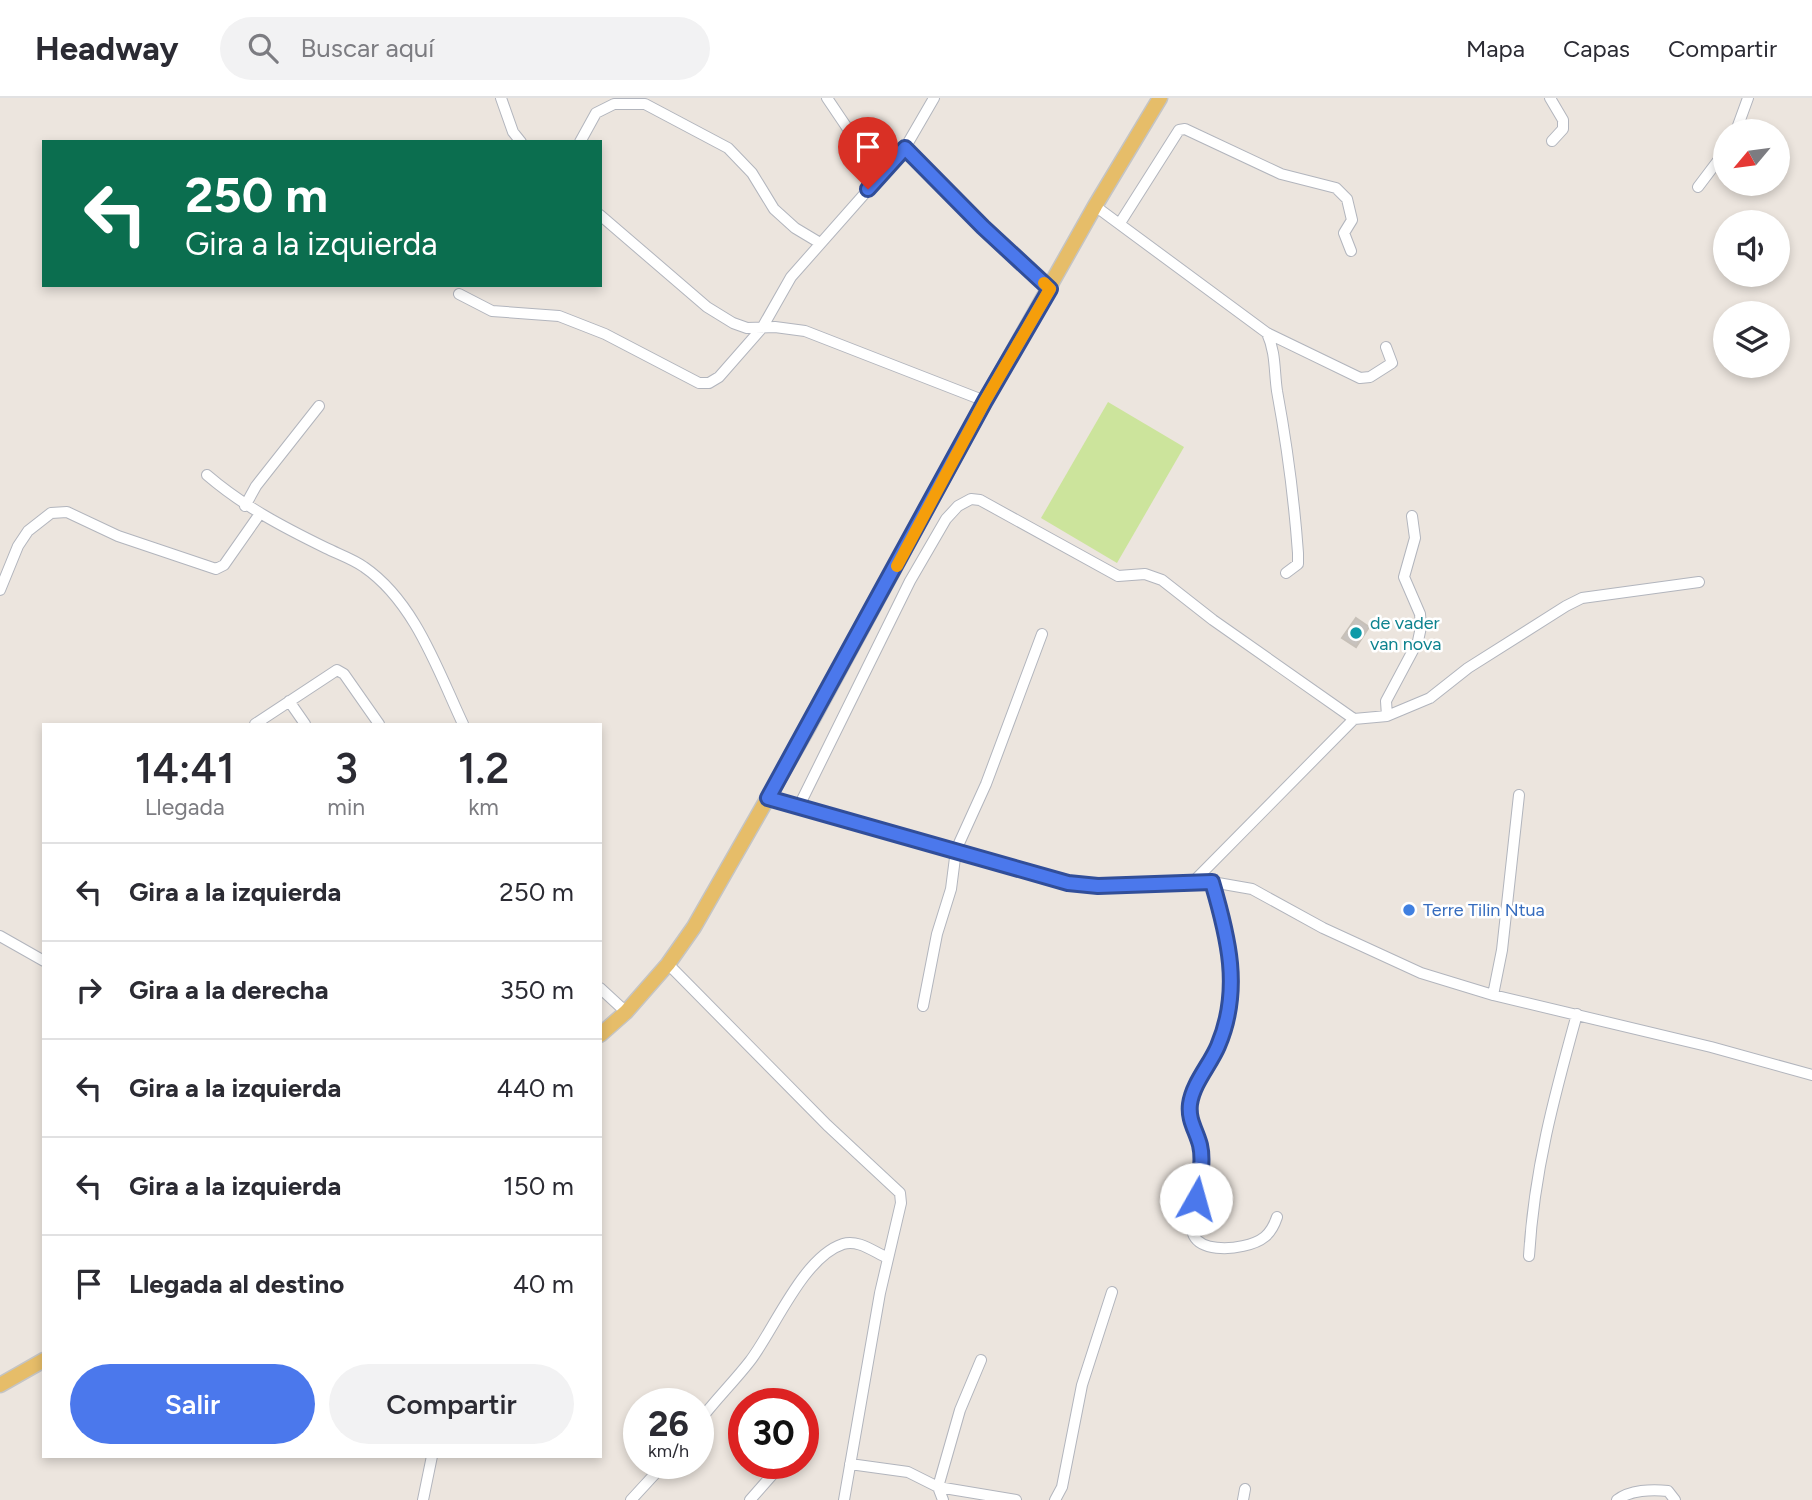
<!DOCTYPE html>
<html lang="es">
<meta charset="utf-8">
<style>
body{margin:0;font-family:Figtree,sans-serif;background:#f2f2f3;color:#2b2b33;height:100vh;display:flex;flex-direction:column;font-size:26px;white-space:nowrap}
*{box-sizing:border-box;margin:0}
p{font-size:23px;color:#7c7c81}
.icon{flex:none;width:38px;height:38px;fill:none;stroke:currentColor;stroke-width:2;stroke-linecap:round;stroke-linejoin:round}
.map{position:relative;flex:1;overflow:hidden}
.side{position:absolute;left:42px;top:625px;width:560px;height:735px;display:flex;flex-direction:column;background:#fff;border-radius:0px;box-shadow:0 4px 10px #0003}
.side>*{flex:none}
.banner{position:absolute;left:42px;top:42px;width:560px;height:147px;border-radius:0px;box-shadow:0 4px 10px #0003;background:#0b6e4f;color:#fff;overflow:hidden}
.needle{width:46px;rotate:241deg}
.tools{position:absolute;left:1713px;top:21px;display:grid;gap:14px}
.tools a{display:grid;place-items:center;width:77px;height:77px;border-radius:50%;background:#fff;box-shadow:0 4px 10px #0003;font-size:35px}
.speed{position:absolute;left:623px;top:1290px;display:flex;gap:14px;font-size:35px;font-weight:700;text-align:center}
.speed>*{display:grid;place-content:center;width:91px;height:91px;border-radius:50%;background:#fff;box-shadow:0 4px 10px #0003;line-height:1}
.speed small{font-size:18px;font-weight:400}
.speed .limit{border:10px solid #d22;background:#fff;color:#111}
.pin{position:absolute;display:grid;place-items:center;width:60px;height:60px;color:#fff;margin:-72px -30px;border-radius:50% 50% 50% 0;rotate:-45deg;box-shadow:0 0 7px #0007}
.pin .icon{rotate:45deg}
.me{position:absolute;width:77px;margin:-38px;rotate:7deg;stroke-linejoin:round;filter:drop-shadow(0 0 5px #0008)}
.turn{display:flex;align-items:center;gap:24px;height:147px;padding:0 28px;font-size:32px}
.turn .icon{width:91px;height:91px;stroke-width:2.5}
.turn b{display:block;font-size:49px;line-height:60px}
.eta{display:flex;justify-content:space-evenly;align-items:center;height:119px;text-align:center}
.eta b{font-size:42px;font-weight:600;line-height:49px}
.button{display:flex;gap:14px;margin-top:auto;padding:14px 28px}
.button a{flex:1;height:80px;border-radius:42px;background:#4b78ec;color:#fff;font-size:28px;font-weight:600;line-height:80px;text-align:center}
.button a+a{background:#f2f2f3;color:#2b2b33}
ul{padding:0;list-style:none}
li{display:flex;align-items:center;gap:21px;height:98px;padding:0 28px;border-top:2px solid #e1e1e2}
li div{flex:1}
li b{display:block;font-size:26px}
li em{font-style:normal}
header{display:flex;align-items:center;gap:42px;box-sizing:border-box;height:98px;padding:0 35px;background:#fff;border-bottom:2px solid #e1e1e2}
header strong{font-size:33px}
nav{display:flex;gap:38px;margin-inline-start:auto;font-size:24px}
.search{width:490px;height:63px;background:#f2f2f3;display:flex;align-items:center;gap:18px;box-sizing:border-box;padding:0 24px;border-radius:38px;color:#7c7c81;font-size:26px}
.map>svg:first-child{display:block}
.pitch{fill:#cce49c}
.building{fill:#c7c2be;stroke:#c7c0b8;stroke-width:2}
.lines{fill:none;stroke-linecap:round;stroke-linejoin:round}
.minor-casing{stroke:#b2b5bd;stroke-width:12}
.primary-casing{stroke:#c4c4c4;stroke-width:17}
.minor{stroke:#fff;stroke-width:10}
.primary{stroke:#e6bd69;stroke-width:14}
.route-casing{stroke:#314e99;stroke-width:18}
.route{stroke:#4b78ec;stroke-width:12}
.slow{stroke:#f59e0b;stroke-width:12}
.culture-dot{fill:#0f9aa8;stroke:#fff;stroke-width:2.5}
.shop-dot{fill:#3f7fe0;stroke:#fff;stroke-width:2.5}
.labels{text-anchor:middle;stroke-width:5;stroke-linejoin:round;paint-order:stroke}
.culture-label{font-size:18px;fill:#0d838f;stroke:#fff;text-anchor:start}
.shop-label{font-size:18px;fill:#366cbe;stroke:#fff;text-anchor:start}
</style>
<header>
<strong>Headway</strong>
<div class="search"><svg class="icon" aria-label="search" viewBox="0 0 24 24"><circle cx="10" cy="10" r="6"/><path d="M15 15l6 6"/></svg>Buscar aquí</div>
<nav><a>Mapa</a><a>Capas</a><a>Compartir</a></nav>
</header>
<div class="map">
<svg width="1812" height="1402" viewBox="0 0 1812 1402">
<rect width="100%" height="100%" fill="#ece5de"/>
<path class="pitch" d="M1108,304L1184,349L1117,465L1041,420Z"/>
<path class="building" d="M1356,520L1369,529L1356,549L1342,540Z"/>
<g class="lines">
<g class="minor-casing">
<path id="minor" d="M501,0L513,34L521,44
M827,0L856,43L885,72
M1550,0L1563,22V31L1552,43
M1736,33L1748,0
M580,44L596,15L614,6H645L728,50L752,75L774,111L795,130L820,145
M905,50L934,0
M1698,89L1726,52
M1095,108L1267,235L1360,280L1370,279L1392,265L1386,249
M600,117L707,209L733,225L747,230L775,229L805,233L985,303
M1120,125L1179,32L1185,31L1281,76L1336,90L1347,101L1352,122L1344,135L1351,153
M459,196L492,213L559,218L605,236L699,285H709L719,279L762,230L791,179L905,50L983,129L1050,191
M1267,235C1276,255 1274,273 1277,293C1287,347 1294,400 1298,455V466L1286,475
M207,377C243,408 283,429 326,450C338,456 353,461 364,469C415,504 438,573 463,626
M245,408L256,388L319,308
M0,492L18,448L28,433L51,415L67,414L118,438L216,471L224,467L259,417
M289,603L305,626
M1387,618L1386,603L1418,543L1421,529L1420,516L1404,479L1415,440L1412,418
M255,626L337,572L344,576L379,626
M768,700L1068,785L1098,788L1212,784L1252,791L1323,830L1421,875L1493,897L1711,949L1812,977
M799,708L910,483L946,421L958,408L971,401L980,402L1118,478L1145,476L1162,482L1213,522L1354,621
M1193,784L1354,621L1387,618L1430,600L1468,570L1566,508L1582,500L1699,484
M1212,784C1225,828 1236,862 1228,909C1226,921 1223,934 1219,945C1213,963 1198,979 1192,997C1185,1017 1196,1030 1200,1048C1201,1055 1201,1063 1201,1070C1201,1086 1187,1125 1194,1138C1202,1153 1230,1151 1243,1148C1262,1144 1271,1137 1277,1119
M0,838L44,863
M668,866L827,1027L900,1095L901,1105L880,1195L844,1402
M600,890L626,914
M1493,897L1502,852L1519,697
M923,908L937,836L951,791L956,752L986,686L1042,536
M1529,1158C1534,1073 1554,999 1577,916
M981,1262L960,1312L938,1389L1016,1402
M698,1325C714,1303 733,1285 750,1263C774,1232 803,1159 843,1146C858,1141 874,1154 888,1160
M850,1366L908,1374L938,1389L943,1402
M423,1402L432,1358
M631,1402L665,1365
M750,1402L780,1368
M1055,1402L1062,1389L1082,1287L1112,1194
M1243,1402L1245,1391
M1617,1402C1630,1392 1652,1391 1668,1393L1675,1402"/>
</g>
<g class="primary-casing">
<path id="primary" d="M600,937L626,914L668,866L694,829L809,628L985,303L1095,108L1160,0
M0,1287L44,1262"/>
</g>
<use href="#minor" class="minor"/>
<use href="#primary" class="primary"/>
</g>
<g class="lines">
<g class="route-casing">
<path id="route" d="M868,91L905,50L983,129L1050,191L985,303L768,700L1068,785L1098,788L1212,784C1228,838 1242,892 1218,948C1210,967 1193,985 1190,1006C1188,1022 1196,1032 1200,1047C1204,1064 1199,1084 1196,1101"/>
</g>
<use href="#route" class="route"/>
<path class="slow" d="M897,468L985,303L1050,191L1044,185"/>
</g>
<circle class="culture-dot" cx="1356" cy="535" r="7"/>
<circle class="shop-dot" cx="1409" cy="812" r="7"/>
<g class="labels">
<g class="culture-label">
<text x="1370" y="531">de vader<tspan x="1370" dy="21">van nova</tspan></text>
</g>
<g class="shop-label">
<text x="1423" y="818">Terre Tilin Ntua</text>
</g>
</g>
</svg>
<div class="tools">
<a><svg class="needle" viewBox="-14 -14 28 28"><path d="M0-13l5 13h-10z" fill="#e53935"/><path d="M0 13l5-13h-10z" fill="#7c7c81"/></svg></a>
<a><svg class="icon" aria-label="sound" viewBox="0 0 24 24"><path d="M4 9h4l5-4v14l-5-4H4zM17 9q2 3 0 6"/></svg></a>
<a><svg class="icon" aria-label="layers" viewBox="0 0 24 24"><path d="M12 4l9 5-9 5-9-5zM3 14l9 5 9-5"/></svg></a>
</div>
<div class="speed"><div>26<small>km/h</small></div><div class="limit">30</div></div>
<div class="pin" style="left:868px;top:91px;background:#d93025"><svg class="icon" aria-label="arrive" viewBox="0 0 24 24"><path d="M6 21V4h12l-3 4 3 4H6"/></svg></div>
<svg class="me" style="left:1196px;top:1101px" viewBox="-20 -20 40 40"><circle r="19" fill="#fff"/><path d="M0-13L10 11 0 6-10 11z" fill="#4b78ec"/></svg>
<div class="banner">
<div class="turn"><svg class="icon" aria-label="left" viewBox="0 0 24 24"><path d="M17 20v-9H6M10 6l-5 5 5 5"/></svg><div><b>250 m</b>Gira a la izquierda</div></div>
</div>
<section class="side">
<div class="eta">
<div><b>14:41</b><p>Llegada</p></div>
<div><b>3</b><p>min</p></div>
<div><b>1.2</b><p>km</p></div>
</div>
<ul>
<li><svg class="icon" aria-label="left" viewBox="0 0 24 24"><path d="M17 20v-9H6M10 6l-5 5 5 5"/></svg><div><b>Gira a la izquierda</b></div><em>250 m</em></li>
<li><svg class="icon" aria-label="right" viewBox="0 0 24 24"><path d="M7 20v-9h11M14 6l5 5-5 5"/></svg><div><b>Gira a la derecha</b></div><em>350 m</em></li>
<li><svg class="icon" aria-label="left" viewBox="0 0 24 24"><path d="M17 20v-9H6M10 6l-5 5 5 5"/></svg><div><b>Gira a la izquierda</b></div><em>440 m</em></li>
<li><svg class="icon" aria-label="left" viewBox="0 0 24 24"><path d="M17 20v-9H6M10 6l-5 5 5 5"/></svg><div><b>Gira a la izquierda</b></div><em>150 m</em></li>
<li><svg class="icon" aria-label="arrive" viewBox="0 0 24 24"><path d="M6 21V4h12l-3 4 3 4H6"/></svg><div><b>Llegada al destino</b></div><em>40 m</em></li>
</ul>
<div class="button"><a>Salir</a><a>Compartir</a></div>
</section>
</div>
